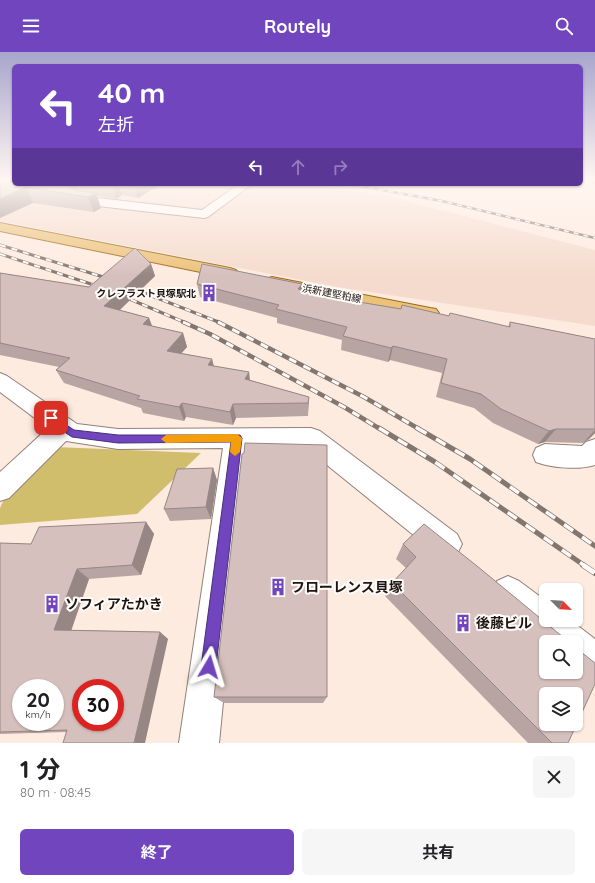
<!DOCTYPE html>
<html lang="ja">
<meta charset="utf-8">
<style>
body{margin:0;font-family:Quicksand,"Noto Sans JP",sans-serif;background:#f6f6f6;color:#202124;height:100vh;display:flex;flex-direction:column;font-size:15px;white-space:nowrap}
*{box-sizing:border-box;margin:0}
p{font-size:13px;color:#757577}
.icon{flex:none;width:22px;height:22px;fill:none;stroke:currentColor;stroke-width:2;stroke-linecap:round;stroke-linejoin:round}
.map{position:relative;height:691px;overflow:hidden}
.details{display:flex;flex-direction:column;background:#fff;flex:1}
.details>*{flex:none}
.top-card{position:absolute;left:12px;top:12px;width:571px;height:122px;border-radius:6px;box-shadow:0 1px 3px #0004;background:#7145bd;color:#fff;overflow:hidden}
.needle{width:26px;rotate:114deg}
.buttons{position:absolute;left:539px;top:531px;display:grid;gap:8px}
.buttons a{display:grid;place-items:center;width:44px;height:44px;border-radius:6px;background:#fff;box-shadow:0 1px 3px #0004;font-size:20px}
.speed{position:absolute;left:12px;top:627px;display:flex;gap:8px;font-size:20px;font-weight:700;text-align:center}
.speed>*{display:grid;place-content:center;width:52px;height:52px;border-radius:50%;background:#fff;box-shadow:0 1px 3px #0004;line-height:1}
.speed small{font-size:10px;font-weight:400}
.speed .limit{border:6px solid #d22;background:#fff;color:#111}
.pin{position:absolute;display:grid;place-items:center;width:34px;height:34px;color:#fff;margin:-17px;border-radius:8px;box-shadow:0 2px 6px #0006}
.me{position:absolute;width:44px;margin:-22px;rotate:7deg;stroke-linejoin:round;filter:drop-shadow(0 0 3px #0008)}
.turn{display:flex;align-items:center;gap:14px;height:84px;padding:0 20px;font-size:18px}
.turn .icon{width:52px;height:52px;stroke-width:2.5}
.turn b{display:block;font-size:28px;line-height:34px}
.lanes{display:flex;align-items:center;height:38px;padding:0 20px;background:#0003;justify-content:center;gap:20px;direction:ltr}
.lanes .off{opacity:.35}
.round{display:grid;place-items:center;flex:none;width:42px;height:42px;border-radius:6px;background:#f6f6f6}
.summary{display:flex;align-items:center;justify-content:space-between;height:68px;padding:0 20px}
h1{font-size:24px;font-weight:700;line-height:30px}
.action{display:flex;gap:8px;margin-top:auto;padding:8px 20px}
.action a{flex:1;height:46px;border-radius:6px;background:#7145bd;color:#fff;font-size:16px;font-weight:700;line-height:46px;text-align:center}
.action a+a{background:#f6f6f6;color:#202124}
header{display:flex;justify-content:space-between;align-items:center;height:52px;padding:0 20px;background:#7145bd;color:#fff;font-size:18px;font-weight:700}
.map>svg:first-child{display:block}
.built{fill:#f5dbcd}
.green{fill:#d1be6d}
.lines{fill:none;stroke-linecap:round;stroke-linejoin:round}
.minor-casing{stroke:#928178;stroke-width:2}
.major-casing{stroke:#9b6a1a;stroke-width:2}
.highway-casing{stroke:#9b6a1a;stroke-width:2}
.minor{fill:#fff;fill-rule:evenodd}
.major{fill:#ecc279;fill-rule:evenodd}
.highway{fill:#e0991f;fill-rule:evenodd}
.rail-far4-casing{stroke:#83766f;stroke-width:2.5}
.rail-far3-casing{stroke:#83766f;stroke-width:3}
.rail-far2-casing{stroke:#83766f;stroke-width:4.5}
.rail-far1-casing{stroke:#83766f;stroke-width:5}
.rail-casing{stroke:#83766f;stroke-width:6}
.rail-far4{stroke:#fffbf9;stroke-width:1.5;stroke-dasharray:5;stroke-linecap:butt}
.rail-far3{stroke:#fffbf9;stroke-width:2;stroke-dasharray:6;stroke-linecap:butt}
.rail-far2{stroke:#fffbf9;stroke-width:3;stroke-dasharray:8;stroke-linecap:butt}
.rail-far1{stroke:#fffbf9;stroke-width:3.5;stroke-dasharray:11;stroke-linecap:butt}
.rail{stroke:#fffbf9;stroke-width:5;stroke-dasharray:14;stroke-linecap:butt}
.wall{fill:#b8a5a3}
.shaded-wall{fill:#968684}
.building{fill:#d6c0bd;stroke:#968684;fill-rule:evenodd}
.route{fill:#7145bd;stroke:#492d7b}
.slow{fill:#f59e0b}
.labels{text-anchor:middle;stroke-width:4;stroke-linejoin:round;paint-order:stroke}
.far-poi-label{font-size:10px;font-weight:bold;fill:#1b1411;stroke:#fffbf9;text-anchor:end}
.far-street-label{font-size:10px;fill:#1b1411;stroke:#fffbf9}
.near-poi-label{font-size:14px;font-weight:bold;fill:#1b1411;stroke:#fffbf9;text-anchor:start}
</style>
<header><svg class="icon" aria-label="menu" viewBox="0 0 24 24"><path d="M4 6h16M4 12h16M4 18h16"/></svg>Routely<svg class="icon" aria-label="search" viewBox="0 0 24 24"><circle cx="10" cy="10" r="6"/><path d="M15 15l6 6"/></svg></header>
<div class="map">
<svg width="595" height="691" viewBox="0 0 595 691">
<rect width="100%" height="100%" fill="#feebe0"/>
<path class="built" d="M0,127L14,132H308L387,144L595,198V274L337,235L0,169Z"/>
<path class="green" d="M56,395L201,401L137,462L0,473V456L4,447Z"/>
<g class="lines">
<g class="minor-casing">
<path id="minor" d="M239,132H252L208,165L204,166L80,152L74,148L80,144L202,158Z
M0,321L7,324L77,372L118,377L311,376L320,379L457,482L462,492L457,502L447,507L437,502L306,396H248L219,691H179L223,396L118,397L66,389L9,446L0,449V420L48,376L0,340Z
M595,387V413C579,418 552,416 536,410L533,403L536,396L545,392L582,394L586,390Z
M508,524L519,529L546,549V568H570L595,587V626L576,616V590H546V592L497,551L492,540L497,529Z"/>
</g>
<g class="major-casing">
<path id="major" d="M0,171L230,216L236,218L238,221L236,224L230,226L0,179Z
M272,225L430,256L436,257L439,261L436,265L430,266L266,233L264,230L266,227Z"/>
</g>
<g class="highway-casing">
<path id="highway" d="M588,127H595V131Z"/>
</g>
<use href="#minor" class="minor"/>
<use href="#major" class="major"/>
<use href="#highway" class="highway"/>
<g class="rail-far4-casing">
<path id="rail-far4" d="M349,132L442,149L595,186"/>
</g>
<g class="rail-far3-casing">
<path id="rail-far3" d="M0,193L113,228
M0,202L103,236
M129,235L221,271
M120,243L186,271"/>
</g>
<g class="rail-far2-casing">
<path id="rail-far2" d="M183,270L210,282L344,355L380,377
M218,270L364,345L419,377"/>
</g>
<g class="rail-far1-casing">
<path id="rail-far1" d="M379,376L435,410L585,514
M417,376L470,407L595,494"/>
</g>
<g class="rail-casing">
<path id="rail" d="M583,513L595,521"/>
</g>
<use href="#rail-far4" class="rail-far4"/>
<use href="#rail-far3" class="rail-far3"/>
<use href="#rail-far2" class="rail-far2"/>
<use href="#rail-far1" class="rail-far1"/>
<use href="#rail" class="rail"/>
</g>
<path class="wall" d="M14,132H161L138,146L122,143L116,147L97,144L101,156L94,160L33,151Z
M151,212L155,224L120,258L149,266L152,274L183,281L187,295L181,301L212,307L214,314L249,320L250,328L309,345L308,364L236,366L233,373L186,365L184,369L143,361L141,356L64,331L56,318L59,315L0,303V221L89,235Z
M197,232H302V238L359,250L401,257L449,264L508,275L510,270L595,287V381L589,387L583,391L545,390L538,392L493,371L474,356L436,345L442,321L390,308L388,310L341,298L342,288L277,271V266L200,245Z
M213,416L217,428L211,467L170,469L164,457Z
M146,470L154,482L141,523L89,527L71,578L160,580L168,587L67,680L0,682V491L31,492Z
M424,472L568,691H528L385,544L392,531L406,516L396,507L403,492Z
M214,645H327L323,651H224Z"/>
<path class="shaded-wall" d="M67,132H76L80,143L70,142L66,133Z
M112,132H118L122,143L116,147Z
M134,132H161L138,146Z
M26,135L33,151L0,166V147Z
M96,141L101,156L94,160L88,145Z
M151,212L155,224L110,267L104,254Z
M302,232V245L298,237Z
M149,266L154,279L143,272Z
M183,281L187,295L172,312L167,299Z
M393,294L390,308L388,310L391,296Z
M212,307L215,321L208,313Z
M249,320L250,334L245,327Z
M309,345L308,359V364V351Z
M182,351L186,365L184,369L179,355Z
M233,352L236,366L233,373L230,360Z
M556,377L545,390L538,392L549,379Z
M595,378V381L589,387L583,391Z
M213,416L217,428L211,467L206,455Z
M146,470L154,482L141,523L132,513Z
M77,517L89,527L69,585L54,578Z
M160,580L168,587L145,691H134Z"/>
<path class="building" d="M0,127H14V132H67L66,133L74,138L96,141L88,145L26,135L0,147Z
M135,196L151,212L104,254L149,266L143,272L183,281L167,299L212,307L208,313L249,320L245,327L309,345L308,351L233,352L230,360L182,351L179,355L137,347L140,344L56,318L70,306L0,291V221L89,235Z
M202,212L302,232L298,237L359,250L401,257L402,253L449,264L450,261L510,275V270L595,287V377H556L549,379L501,357L481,342L441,331L447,307L393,294L391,296L343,284L347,275L276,257L279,253L197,232Z
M245,391L327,393V645H214L242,402L244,401Z
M213,416L206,455L164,457L177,417Z
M146,470L132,513L77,517L54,578L160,580L134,691H63L67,678L0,680V491L31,492L39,475ZM21,636H55V670H21ZM81,636H115V670H81Z
M424,472L477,514L569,590H546V620H576V596L595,611V632L568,691H552L392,531L416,505L403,492ZM546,642H576V672H546Z"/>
<linearGradient id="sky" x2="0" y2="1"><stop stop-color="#a7a5cc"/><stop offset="0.57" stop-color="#fff6f1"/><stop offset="1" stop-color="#fff6f1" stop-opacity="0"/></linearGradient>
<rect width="595" height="224" fill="url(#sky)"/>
<path class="route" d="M51,363L74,378L118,383H240L242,386L216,615L214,620L209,622L203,620L201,615L231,390L118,391L72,385L48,369V364Z"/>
<path class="slow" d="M237,382L242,386L240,400L235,404L230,400L231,390L166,391L161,387L166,383Z"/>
<defs>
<g id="building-bare" transform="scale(1.38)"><path d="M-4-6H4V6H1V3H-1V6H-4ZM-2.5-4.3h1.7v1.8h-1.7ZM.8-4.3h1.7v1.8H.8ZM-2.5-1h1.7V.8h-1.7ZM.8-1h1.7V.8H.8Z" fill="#7145bd" stroke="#fffbf9" stroke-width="2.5" paint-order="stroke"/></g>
</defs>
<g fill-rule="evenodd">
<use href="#building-bare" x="209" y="241"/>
<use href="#building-bare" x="278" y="535"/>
<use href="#building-bare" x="52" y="552"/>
<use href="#building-bare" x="463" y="571"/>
</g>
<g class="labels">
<g class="far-poi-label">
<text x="196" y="245">クレフラスト貝塚駅北</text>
</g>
<g class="far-street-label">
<text transform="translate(332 241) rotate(11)" y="4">浜新建堅粕線</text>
</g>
<g class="near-poi-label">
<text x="291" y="540">フローレンス貝塚</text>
<text x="65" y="557">ソフィアたかき</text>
<text x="476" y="576">後藤ビル</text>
</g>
</g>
</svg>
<div class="buttons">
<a><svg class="needle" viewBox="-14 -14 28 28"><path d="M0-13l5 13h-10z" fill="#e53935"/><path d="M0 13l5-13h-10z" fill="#757577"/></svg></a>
<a><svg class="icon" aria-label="search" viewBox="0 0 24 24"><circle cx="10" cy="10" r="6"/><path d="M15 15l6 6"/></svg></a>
<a><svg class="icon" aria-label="layers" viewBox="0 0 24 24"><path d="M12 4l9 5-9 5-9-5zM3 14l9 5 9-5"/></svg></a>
</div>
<div class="speed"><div>20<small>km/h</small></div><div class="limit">30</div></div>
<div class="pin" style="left:51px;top:366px;background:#d93025"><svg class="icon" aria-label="arrive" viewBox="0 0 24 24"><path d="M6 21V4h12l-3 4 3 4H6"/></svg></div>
<svg class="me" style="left:209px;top:615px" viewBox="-20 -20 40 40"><path d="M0-17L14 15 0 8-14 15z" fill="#7145bd" stroke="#fff" stroke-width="4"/></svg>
<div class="top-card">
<div class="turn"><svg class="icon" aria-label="left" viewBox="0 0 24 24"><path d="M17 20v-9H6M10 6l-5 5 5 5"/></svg><div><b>40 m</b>左折</div></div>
<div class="lanes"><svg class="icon" aria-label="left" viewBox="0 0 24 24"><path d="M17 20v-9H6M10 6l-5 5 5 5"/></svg><svg class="icon off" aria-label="ahead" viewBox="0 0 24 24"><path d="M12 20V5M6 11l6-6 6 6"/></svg><svg class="icon off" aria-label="right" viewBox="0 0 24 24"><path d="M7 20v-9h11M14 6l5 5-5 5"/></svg></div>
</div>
</div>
<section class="details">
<div class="summary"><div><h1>1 分</h1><p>80 m · 08:45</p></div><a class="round"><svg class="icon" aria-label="close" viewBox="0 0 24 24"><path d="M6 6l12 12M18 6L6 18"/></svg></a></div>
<div class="action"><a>終了</a><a>共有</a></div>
</section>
